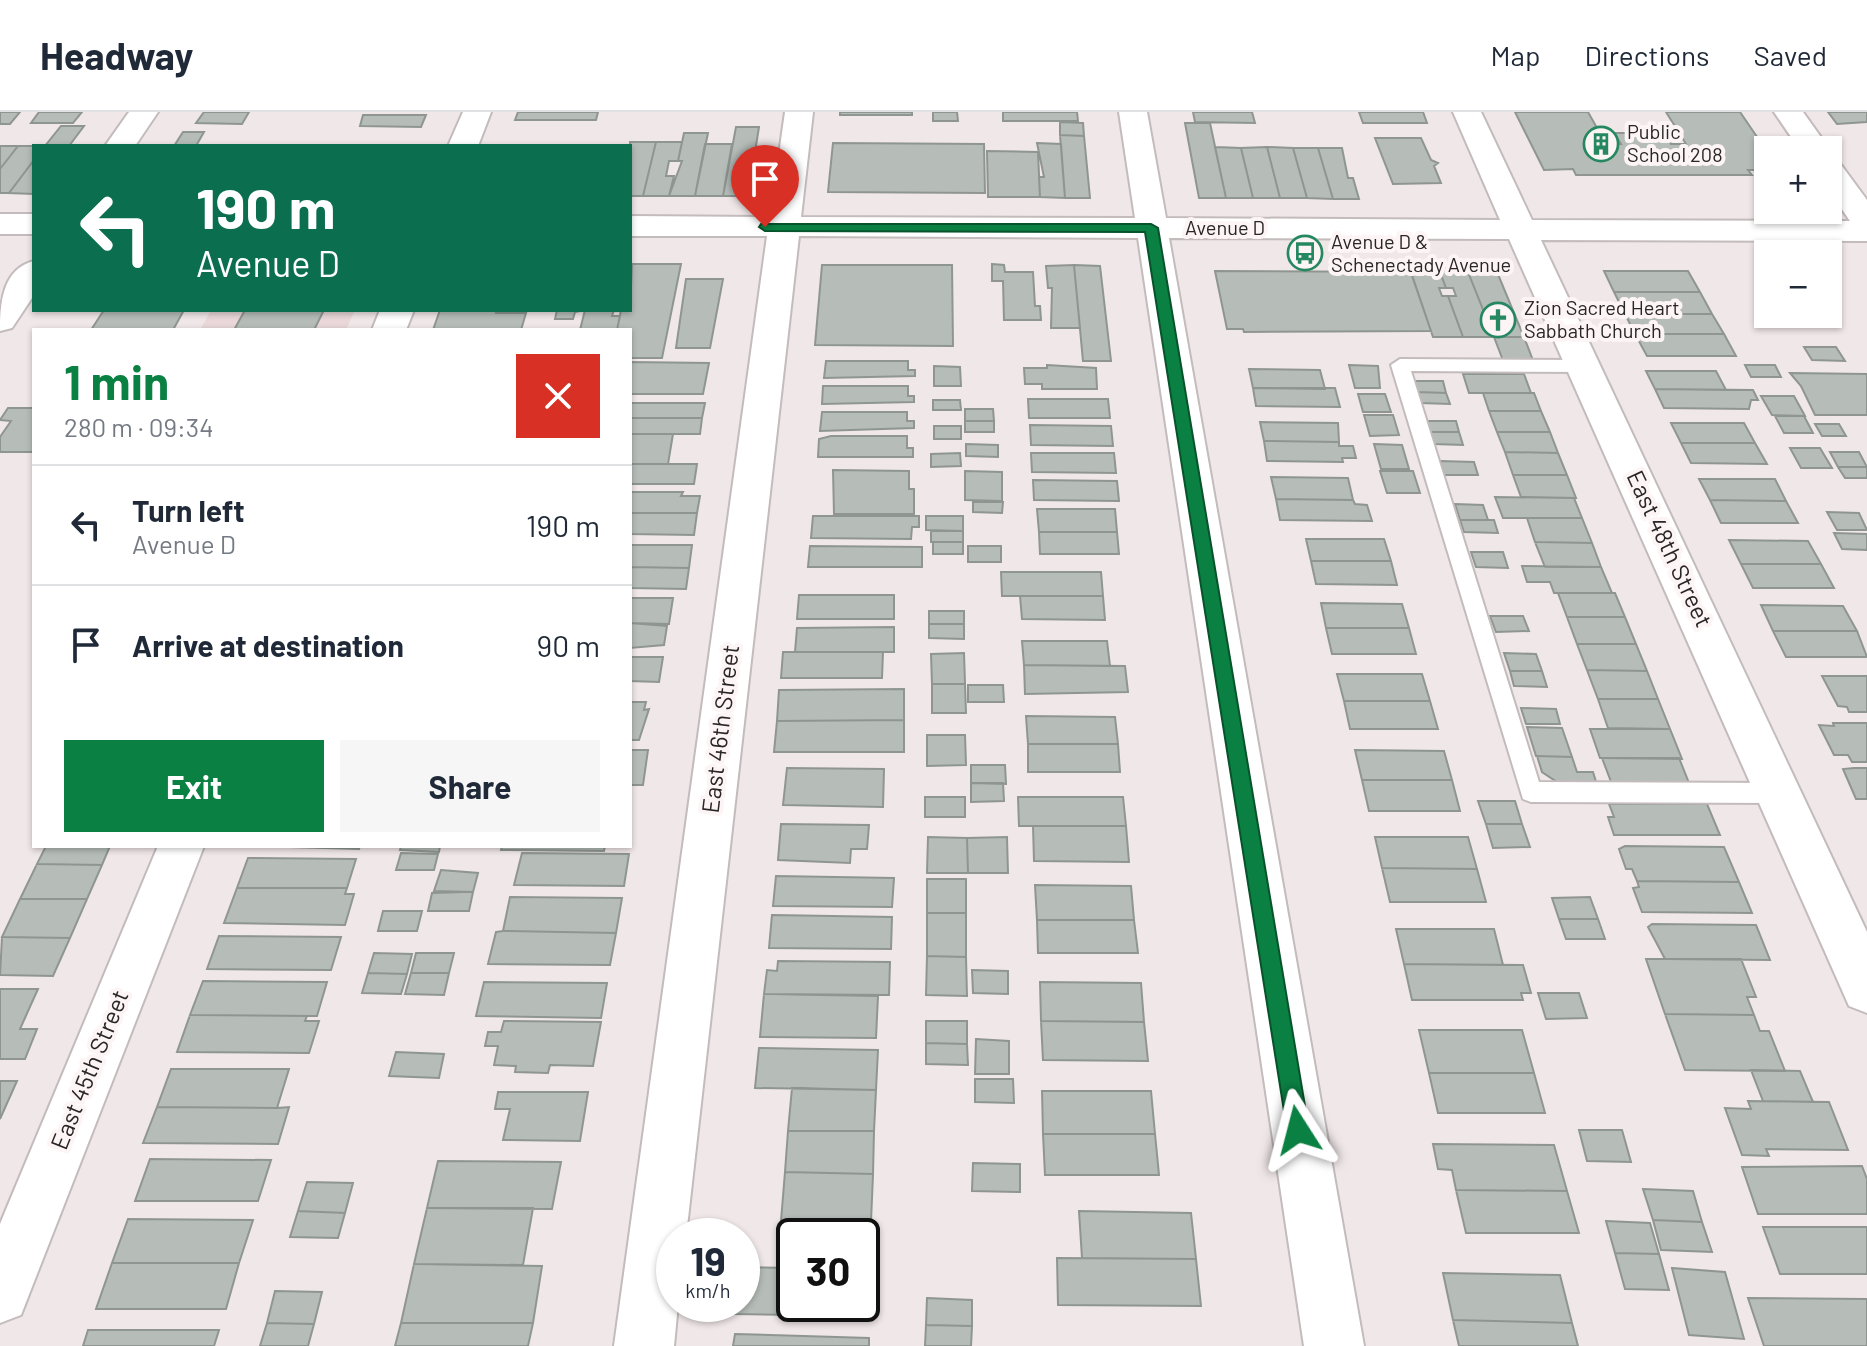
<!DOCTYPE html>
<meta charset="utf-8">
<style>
body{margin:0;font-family:Barlow,sans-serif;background:#f6f6f7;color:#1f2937;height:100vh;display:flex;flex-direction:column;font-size:30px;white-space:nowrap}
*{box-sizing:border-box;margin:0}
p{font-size:26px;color:#747a83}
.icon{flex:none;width:44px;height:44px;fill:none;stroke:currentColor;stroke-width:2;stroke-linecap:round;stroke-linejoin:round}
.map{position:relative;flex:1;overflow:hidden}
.panel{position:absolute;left:32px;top:216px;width:600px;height:520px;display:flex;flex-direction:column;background:#fff;border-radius:0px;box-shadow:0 2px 6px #0004}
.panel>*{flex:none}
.hud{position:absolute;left:32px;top:32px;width:600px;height:168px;border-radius:0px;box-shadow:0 2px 6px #0004;background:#0b6e4f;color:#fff;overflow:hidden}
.buttons{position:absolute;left:1754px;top:24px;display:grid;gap:16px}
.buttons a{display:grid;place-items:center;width:88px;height:88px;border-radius:0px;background:#fff;box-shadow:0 2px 6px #0004;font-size:40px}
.speed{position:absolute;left:656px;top:1106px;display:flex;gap:16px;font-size:40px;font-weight:700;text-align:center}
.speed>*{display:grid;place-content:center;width:104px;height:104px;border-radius:50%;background:#fff;box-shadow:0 2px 6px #0004;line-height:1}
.speed small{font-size:20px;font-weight:400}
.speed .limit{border:4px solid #111;border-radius:12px;background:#fff;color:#111}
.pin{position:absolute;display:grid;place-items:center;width:68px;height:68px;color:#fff;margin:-82px -34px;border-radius:50% 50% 50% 0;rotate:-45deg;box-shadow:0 0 8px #0007}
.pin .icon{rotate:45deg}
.me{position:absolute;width:88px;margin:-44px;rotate:351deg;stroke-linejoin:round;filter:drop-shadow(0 0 6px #0008)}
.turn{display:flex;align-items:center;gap:28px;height:168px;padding:0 32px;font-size:36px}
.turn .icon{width:104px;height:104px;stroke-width:2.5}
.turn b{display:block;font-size:56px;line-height:68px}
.round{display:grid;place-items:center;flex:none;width:84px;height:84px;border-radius:0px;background:#f6f6f7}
.summary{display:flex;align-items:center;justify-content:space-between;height:136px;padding:0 32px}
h1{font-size:48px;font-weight:700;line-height:60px;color:#0b8043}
.button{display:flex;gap:16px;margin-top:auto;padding:16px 32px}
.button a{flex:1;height:92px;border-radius:0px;background:#0b8043;color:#fff;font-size:32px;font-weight:700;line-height:92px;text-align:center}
.button a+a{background:#f6f6f7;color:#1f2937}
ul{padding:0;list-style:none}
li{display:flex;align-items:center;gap:24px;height:120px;padding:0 32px;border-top:2px solid #e0e1e3}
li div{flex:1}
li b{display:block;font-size:30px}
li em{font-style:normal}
header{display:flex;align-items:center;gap:48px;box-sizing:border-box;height:112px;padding:0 40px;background:#fff;border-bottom:2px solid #e0e1e3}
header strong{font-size:38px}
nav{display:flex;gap:44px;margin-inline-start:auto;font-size:28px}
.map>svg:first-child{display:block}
.built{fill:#e9d7d9}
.building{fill:#b6bdb9;stroke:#8f9692;stroke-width:2}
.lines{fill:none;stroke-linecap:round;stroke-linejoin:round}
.service-casing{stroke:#c3bbbc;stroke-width:4}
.minor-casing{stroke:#c3bbbc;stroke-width:4}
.service{fill:#fff;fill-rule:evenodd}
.minor{fill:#fff;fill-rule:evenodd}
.route{fill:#0b8043;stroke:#07532c;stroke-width:2}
.labels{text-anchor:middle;stroke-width:8;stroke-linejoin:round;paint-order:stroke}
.far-poi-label{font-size:20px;fill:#292626;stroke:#fdf4f5;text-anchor:start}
.far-street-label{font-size:20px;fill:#292626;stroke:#fdf4f5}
.street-label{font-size:24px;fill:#292626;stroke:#fdf4f5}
</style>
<header>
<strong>Headway</strong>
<nav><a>Map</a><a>Directions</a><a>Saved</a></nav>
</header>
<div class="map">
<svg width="1867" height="1234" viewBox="0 0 1867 1234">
<rect width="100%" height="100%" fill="#f0e7e8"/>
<path class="built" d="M211,198H355L346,218H200Z"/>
<path class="building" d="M0,0H20L10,12H0Z
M39,0H82L73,11H31Z
M204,0H249L242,12L196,11Z
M518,0H598L596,8H515Z
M840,0H912V3H840Z
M933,0H957L958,9H933Z
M1003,0H1077L1078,9H1003Z
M1193,0H1252L1255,11L1195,10Z
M1359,0H1423L1427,11H1363Z
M1515,0H1588L1606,32H1621L1614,21H1665L1671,32H1686L1666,0H1740L1768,41V58H1748L1752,63H1576L1573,57L1544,58Z
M1828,0H1867V10L1837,12Z
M363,3H426L421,15L360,14Z
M1060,10L1083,11L1084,24L1060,23Z
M1185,11H1210L1226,86H1199Z
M61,14H84L69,34H45Z
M736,15H759L748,84H723Z
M183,20H204L196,34H174Z
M684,21H708L695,84H669L682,49H678Z
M1060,23L1084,24L1090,86H1065Z
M1375,26H1421L1431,48L1438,51L1434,54L1441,71L1393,72Z
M630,30H656L643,84H630Z
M656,30H682L678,49H669L666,64H674L669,84H643Z
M833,31L984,32L985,81L828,80Z
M1037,31L1061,32L1065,86L1040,85L1039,65H1044Z
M705,32H732L723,84H695Z
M0,34H18L0,57Z
M18,34H34V48L9,81H0V57Z
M1215,35L1241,36L1253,86H1226Z
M1267,35L1280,86H1253L1241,36Z
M1267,35L1293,36L1307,86H1280Z
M1293,36H1318L1333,87L1307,86Z
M1318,36H1342L1348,66H1353L1359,87H1333Z
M987,39L1038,40L1040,85H988Z
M34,48V82L9,81Z
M632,152H681L662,246H630V218H617L621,198H630Z
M992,152L1004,153L1005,160H1033L1035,194H1040L1041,208H1004L1003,169H992Z
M822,153H952L953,234L815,233Z
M1074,153L1080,216H1051L1052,176H1048L1046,154Z
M1074,153L1100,154L1111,249H1083Z
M1409,155H1438L1446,176H1439L1442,184H1448L1463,225H1433Z
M1438,155H1466L1494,225H1463L1448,184H1456L1453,176H1446Z
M1466,155H1495L1524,225H1494Z
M1215,159L1411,160L1431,219L1244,220L1243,217H1227Z
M1604,159H1688L1700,180H1614Z
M686,167H723L710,236H676Z
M1614,180H1700L1712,202H1677L1674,196H1659L1662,202H1625Z
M104,198H184L173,218H91Z
M245,198H324L314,218H234Z
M440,198H497L496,201H526L521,218H433Z
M557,198H585L575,200L573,207H555Z
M585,198H614L612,204H620L617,218H580Z
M1625,202L1679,205L1677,202H1712L1724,222H1635Z
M1635,222H1724L1736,244H1647Z
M1494,225H1524L1534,251H1504Z
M1804,235H1836L1845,249L1812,248Z
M826,249H908V258H915V264L824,266Z
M630,250L709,251L703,282H630Z
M1047,253L1096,256L1097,277H1042V272H1025L1024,256H1047Z
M1349,253L1378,254L1380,276H1355Z
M1745,253H1775L1781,265H1751Z
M934,254L960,255L961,274H934Z
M1249,257L1320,258L1325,277L1253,276Z
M1646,259H1716L1726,278L1655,277Z
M1790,261L1867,262V303H1815L1801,274Z
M1463,262H1524L1531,281H1469Z
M1413,269H1443L1446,281L1417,280Z
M823,274H908V284H914V290L822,292Z
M1253,276H1335L1340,295L1256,294Z
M1655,277L1753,278L1758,288H1751L1749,297L1664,296Z
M1417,280L1446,281L1450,292L1420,291Z
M1483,281H1534L1541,299H1489Z
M1358,282H1385L1391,300H1363Z
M1761,284H1794L1805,304L1772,303Z
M1028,287H1108L1110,306H1029Z
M933,288H960L961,298H933Z
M630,291H705L702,306H630Z
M8,296H34V340H0V325L11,309L0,308Z
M965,297H993L994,309H965Z
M1489,299H1541L1550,320H1497Z
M822,300H907V309H914V316L820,319Z
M1364,303H1393L1399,323L1370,324Z
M1775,304H1804L1813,321H1784Z
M630,306H702L700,322H630Z
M965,309H994V320H965Z
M1427,309H1456L1459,320H1430Z
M1260,310L1338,311L1339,330L1264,329Z
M1671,311H1744L1755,331H1681Z
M1815,312H1839L1846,324H1822Z
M1030,313L1111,314L1113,334L1031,333Z
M934,314H961V327H934Z
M1430,320H1459L1463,333L1434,332Z
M1497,320H1550L1558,341L1505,340Z
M630,322H673L668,352H630Z
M831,324H907V336H913V345H818L819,327Z
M1264,329L1339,330V334H1353L1356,346H1342L1343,350L1267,349Z
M1681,331H1755L1767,352L1691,351Z
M966,332L998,333V345L966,344Z
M1374,332L1402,333L1409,357H1381Z
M1790,336H1820L1832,356H1801Z
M1505,340L1558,341L1567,363H1513Z
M1830,340H1859L1867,355H1838Z
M960,341L961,354L931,355V342Z
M1031,341H1114L1116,361L1032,360Z
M1440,349L1474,350L1478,363H1444Z
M630,352H697L694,372H630Z
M1838,355H1867V366H1845Z
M833,358L909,359V377H914V402H834Z
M965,359L1002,360V389L965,388Z
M1380,359H1413L1420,381H1387Z
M1513,363H1567L1576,386L1521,385Z
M1271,365L1348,366L1353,388L1276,387Z
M1699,367H1775L1786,389L1710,388Z
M1033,368L1117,369L1119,389L1034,388Z
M630,380H683L681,384H700L697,401H630Z
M1495,385L1574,386L1582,406H1503Z
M1276,387L1353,388L1355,392L1367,393L1372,409L1280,408Z
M1710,388L1786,389L1798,411H1721Z
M973,390H1003L1002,401L973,400Z
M1455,392L1483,393L1488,408H1460Z
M1037,397H1115L1117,420H1039Z
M1827,400L1859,401L1867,418H1837Z
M630,401H697L694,423L630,422Z
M813,404H919V415H912L911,427L811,426Z
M926,404H963V419L926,418Z
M1527,406H1582L1592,431L1535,430Z
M1460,408H1494L1498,421L1464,420Z
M931,419H963V430H931Z
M1039,420H1117L1119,442H1040Z
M1834,421L1867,422V438L1842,437Z
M1306,427H1384L1391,449H1311Z
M1729,428L1808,429L1821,452H1741Z
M933,430H963V442H933Z
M1535,430L1592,431L1601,455H1545Z
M630,433H692L689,456L630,455Z
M810,434L922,435V455H808Z
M968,434H1001V450H968Z
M1471,440H1503L1508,456L1476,455Z
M1311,449H1391L1397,473L1316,472Z
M1741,452H1821L1834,476H1753Z
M1522,454L1601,455L1612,481H1554L1550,470H1527Z
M630,455L689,456L686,477L630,476Z
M1001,460H1101L1103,484H1002Z
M1558,481H1615L1625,505H1567Z
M799,483H894V507H797Z
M1020,484H1103L1105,508L1022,507Z
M630,486H673L669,512L630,511Z
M1321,491L1402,492L1409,516H1326Z
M1761,493L1843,494L1857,519H1773Z
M929,499H964V512H929Z
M1490,504H1523L1529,519L1496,520Z
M1567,505H1625L1636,532H1577Z
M630,511L667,514L664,533L630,536Z
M929,512H964V527L929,526Z
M894,515V540H795L797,516Z
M1326,516H1409L1416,542H1332Z
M1773,519H1857L1867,545H1786Z
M1022,529H1107L1110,554L1024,553Z
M1577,532H1636L1647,559L1587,558Z
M783,540H883L882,566H781Z
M964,541L965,572H932L931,542Z
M1504,541L1536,542L1542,559H1510Z
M630,545H663L659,570L630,569Z
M1024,553L1125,554L1128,580L1025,582Z
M1587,558L1647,559L1658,587H1598Z
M1510,559H1542L1547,575L1514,574Z
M1337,562H1422L1430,589H1344Z
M1822,564H1867V600H1849L1847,595L1838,594Z
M932,572H965L966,601H932Z
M968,573H1003L1004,590H968Z
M904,577V608L777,609L779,578Z
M1598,587H1658L1670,617L1608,616Z
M1344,589H1430L1438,617H1350Z
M630,590H646L644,598L649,597L639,628H630Z
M1521,596L1556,597L1560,612H1526Z
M1026,604L1115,605L1118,632H1028Z
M904,608V640H774L777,609Z
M1833,611H1867V650H1852L1848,643H1834L1819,613L1834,614Z
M1527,615L1562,616L1572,645L1536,644Z
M1590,617H1670L1682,647L1600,646Z
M927,623H965L966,653L927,654Z
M1028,632H1118L1120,660H1028Z
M630,638H648L643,673H630Z
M1355,638L1444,639L1452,668H1362Z
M1537,644L1572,645L1577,660H1593L1598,676H1566L1542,660Z
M1602,646H1679L1691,676L1613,675Z
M971,653H1005L1006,672L971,671Z
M787,656L884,657L883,695L783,693Z
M1854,656H1867V687H1856L1843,657Z
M1362,668H1452L1460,699H1369Z
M971,671H1003L1004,689L971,690Z
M925,685H965V705H925Z
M1018,685H1123L1126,714H1019Z
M1478,689H1515L1522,712H1486Z
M1609,692H1707L1720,723H1614L1608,705H1614Z
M781,712L869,713L867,737H851L850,751L778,748Z
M1486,712H1522L1530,735L1493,736Z
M1033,714H1126L1129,750L1034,749Z
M928,725L967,726L968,761H927Z
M1007,725L1008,761H968L967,726Z
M1375,725H1468L1477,757L1382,756Z
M46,734H110L102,753L37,752Z
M252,734H360L359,737Z
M401,734H440L439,740L400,738Z
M502,734H605L604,739L501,738Z
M1625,734L1724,735L1739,770L1637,769L1632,757H1626L1619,737Z
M401,741L438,742L434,758H396Z
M522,741L629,742L624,774L514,773Z
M248,746L356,747L347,776H237Z
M37,752L102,753L87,787H20Z
M1382,756L1477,757L1486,790H1390Z
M441,758L478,761L473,780L434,779Z
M776,764L894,766L892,795L773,794Z
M927,767H966V801H927Z
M1637,769L1739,770L1752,801L1642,800L1633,776L1639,775Z
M1035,773L1131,774L1134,808H1037Z
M237,776H347L345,782H354L345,813L224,811Z
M464,780H473L469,799H428L432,781Z
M510,785L622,786L616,821L503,819Z
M1590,785L1598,807H1559L1552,786Z
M20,787H87L70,826L2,825Z
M383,799H422L417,819H378Z
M927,801H966V845L927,844Z
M772,803L892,805L891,837L769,836Z
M1559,807H1598L1605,827H1566Z
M1037,808H1134L1138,841H1038Z
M1652,812L1756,813L1770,848L1665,847L1648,815Z
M1396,817H1494L1503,853L1404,852Z
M496,820L503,819L616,821L610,853L488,852Z
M219,824L341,825L331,858L207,857Z
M2,825L70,826L53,864L0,863Z
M374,841L412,842L407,862L368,861Z
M416,841H454L449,861H411Z
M927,844L966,845L967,884L926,883Z
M1646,847H1741L1756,885H1747L1754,903L1665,902Z
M778,849L890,850L889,883L764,882L767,858L777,859Z
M1404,852L1523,853L1531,881H1521L1523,888H1412Z
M972,858L1008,859V882L973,881Z
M368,861L407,862L401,882L362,881Z
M411,861H449L444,883L405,882Z
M203,869L327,870L317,904L190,903Z
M484,870L607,871L601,906L476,904Z
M1040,870L1141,871L1144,910L1041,909Z
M0,877H38L20,917H37L25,947H0Z
M1538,881H1579L1587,906L1546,907Z
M764,882L878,884L876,926L760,925Z
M1665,902L1754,903L1760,919H1769L1785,959L1685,958Z
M190,903L307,904L305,909H319L309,941L177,940Z
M504,909L601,910L593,954L550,953L548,961L515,960L516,954L494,953L498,934H485L488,920H501Z
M926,909H967V932L926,931Z
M1041,909L1144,910L1148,949L1043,948Z
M1419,918H1522L1534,961H1429Z
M976,927L1009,929V962H975Z
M926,931L967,932L968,953L926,952Z
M759,936L878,938L876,978L755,976Z
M396,940L444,942L439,966L389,964Z
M171,957H289L277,996L157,995Z
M1751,958L1800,959L1813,990L1763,989Z
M1429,961H1534L1545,1001H1438Z
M975,967H1013L1014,991L975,990Z
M0,969H17L0,1007Z
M792,976L876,978L874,1019H788Z
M1042,979H1151L1155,1022H1043Z
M498,980H588L580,1029L503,1028L510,997H495Z
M1748,989L1829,990L1848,1038L1766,1037L1769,1044L1742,1043L1725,996L1751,997Z
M157,995L277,996L289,995L278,1032L143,1031Z
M1579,1018H1622L1631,1050L1587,1049Z
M788,1019H874L873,1062L785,1060Z
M1043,1022H1155L1159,1063H1045Z
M1433,1032L1554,1033L1567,1079L1456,1078L1452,1058L1438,1057Z
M150,1047L271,1048L258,1089H135Z
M438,1049L561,1050L552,1097L427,1096Z
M973,1051L1020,1052V1080L972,1079Z
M1862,1054L1867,1067V1102H1758L1742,1055Z
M785,1060L873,1062L871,1110L781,1109Z
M307,1070L353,1071L345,1101L298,1099Z
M1643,1077L1693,1079L1702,1110L1653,1108Z
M1456,1078L1567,1079L1579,1121H1466Z
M427,1096H533L523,1153L414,1152Z
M298,1099L345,1101L338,1126L290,1125Z
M1079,1099L1191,1101L1196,1147L1082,1146Z
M128,1107L253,1108L239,1151H112Z
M1653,1108L1702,1110L1712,1140L1661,1138Z
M781,1109L871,1110L869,1158L862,1157V1124H794V1156H777Z
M1606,1109L1650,1111L1659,1142L1615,1141Z
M1763,1115H1867V1162H1780Z
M1615,1141L1659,1142L1669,1178L1625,1177Z
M1057,1146L1196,1147L1201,1194L1058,1193Z
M112,1151H239L226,1197H96Z
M414,1152L542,1154L533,1211H401Z
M742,1155L794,1156V1192H862V1157L869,1158L867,1204L735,1202L736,1192H742Z
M1672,1156L1725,1160L1744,1227L1689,1223Z
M1443,1161L1560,1163L1572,1211L1453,1208Z
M275,1179L322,1180L314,1212L267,1211Z
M927,1186L972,1188V1214L926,1213Z
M1748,1186L1867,1187V1234H1764Z
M1453,1208L1572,1211L1578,1234H1459Z
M267,1211L314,1212L308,1234H260Z
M401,1211H533L528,1234H395Z
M926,1213L972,1214L971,1234H925Z
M88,1218H219L214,1234H83Z
M735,1222L869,1226V1234H733Z"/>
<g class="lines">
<g class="service-casing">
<path id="service" d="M1400,247L1585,248L1594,254L1585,260L1411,259L1539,670L1780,671L1788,674L1791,681L1788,688L1780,691L1531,690L1523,687L1391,253Z"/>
</g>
<g class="minor-casing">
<path id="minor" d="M129,0H158L135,34H105Z
M463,0H491L478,34H448Z
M785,0H813L801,105L1135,106L1119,0H1147L1166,106L1500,108L1453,0H1481L1532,108L1850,109L1828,77V47L1839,50L1867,88V129L1541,128L1867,820V901L1849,894L1509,127L1169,126L1364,1234H1304L1138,126L799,124L686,1124H674V1192H678L674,1234H614L767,124H630V104L770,105Z
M1774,0H1803L1830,38L1828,41L1800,38Z
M0,102H34V122H0Z
M34,149V183L12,216L0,219C0,192 2,157 34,149Z
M380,198H414L406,218H372Z
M158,734H204L21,1203L0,1211V1112Z"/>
</g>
<use href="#service" class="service"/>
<use href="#minor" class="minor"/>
</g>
<path class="route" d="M761,112H1151L1158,116L1309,1018L1306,1026L1298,1029L1290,1026L1287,1018L1145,120L765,119L759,115Z"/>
<defs>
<g id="building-ring" transform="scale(1.8)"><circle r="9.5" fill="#fdf4f5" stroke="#268861" stroke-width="1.5"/><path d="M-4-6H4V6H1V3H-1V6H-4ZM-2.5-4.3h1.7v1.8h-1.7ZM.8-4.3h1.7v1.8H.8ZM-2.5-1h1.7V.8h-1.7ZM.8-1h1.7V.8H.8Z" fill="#268861"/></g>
<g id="bus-ring" transform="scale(1.8)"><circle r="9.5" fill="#fdf4f5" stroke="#268861" stroke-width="1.5"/><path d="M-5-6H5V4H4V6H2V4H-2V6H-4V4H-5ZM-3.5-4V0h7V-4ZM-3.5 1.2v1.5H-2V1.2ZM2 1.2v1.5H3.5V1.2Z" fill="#268861"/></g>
<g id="church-ring" transform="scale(1.8)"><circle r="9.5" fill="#fdf4f5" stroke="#268861" stroke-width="1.5"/><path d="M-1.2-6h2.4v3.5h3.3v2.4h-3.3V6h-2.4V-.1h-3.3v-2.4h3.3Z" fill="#268861"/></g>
</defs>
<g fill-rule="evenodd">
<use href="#building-ring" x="1601" y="32"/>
<use href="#bus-ring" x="1305" y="141"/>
<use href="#church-ring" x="1498" y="208"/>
</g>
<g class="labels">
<g class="far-poi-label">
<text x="1627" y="27">Public<tspan x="1627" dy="23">School 208</tspan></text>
<text x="1331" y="137">Avenue D &amp;<tspan x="1331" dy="23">Schenectady Avenue</tspan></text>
<text x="1524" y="203">Zion Sacred Heart<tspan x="1524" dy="23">Sabbath Church</tspan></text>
</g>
<g class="far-street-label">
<text x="1225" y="123">Avenue D</text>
</g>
<g class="street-label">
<text transform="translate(1669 437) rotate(65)" y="8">East 48th Street</text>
<text transform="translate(721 617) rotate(-83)" y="8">East 46th Street</text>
<text transform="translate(90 958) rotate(-68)" y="8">East 45th Street</text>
</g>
</g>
</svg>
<div class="buttons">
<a>+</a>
<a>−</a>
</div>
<div class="speed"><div>19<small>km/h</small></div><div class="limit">30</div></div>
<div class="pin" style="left:765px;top:115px;background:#d93025"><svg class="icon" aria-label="arrive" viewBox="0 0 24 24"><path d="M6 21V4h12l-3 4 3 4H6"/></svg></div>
<svg class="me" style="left:1298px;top:1018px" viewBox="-20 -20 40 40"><path d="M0-17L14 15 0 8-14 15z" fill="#0b8043" stroke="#fff" stroke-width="4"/></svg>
<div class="hud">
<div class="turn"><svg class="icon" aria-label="left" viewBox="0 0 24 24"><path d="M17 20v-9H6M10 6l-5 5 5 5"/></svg><div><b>190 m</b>Avenue D</div></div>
</div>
<section class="panel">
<div class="summary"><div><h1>1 min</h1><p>280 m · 09:34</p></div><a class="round" style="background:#d93025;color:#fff"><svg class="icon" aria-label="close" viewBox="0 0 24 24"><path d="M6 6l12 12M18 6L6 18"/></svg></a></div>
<ul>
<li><svg class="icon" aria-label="left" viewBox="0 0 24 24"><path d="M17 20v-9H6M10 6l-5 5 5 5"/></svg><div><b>Turn left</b><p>Avenue D</p></div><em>190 m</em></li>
<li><svg class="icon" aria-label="arrive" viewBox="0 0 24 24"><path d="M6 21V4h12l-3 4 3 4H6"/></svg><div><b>Arrive at destination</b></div><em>90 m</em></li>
</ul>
<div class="button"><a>Exit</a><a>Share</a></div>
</section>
</div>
